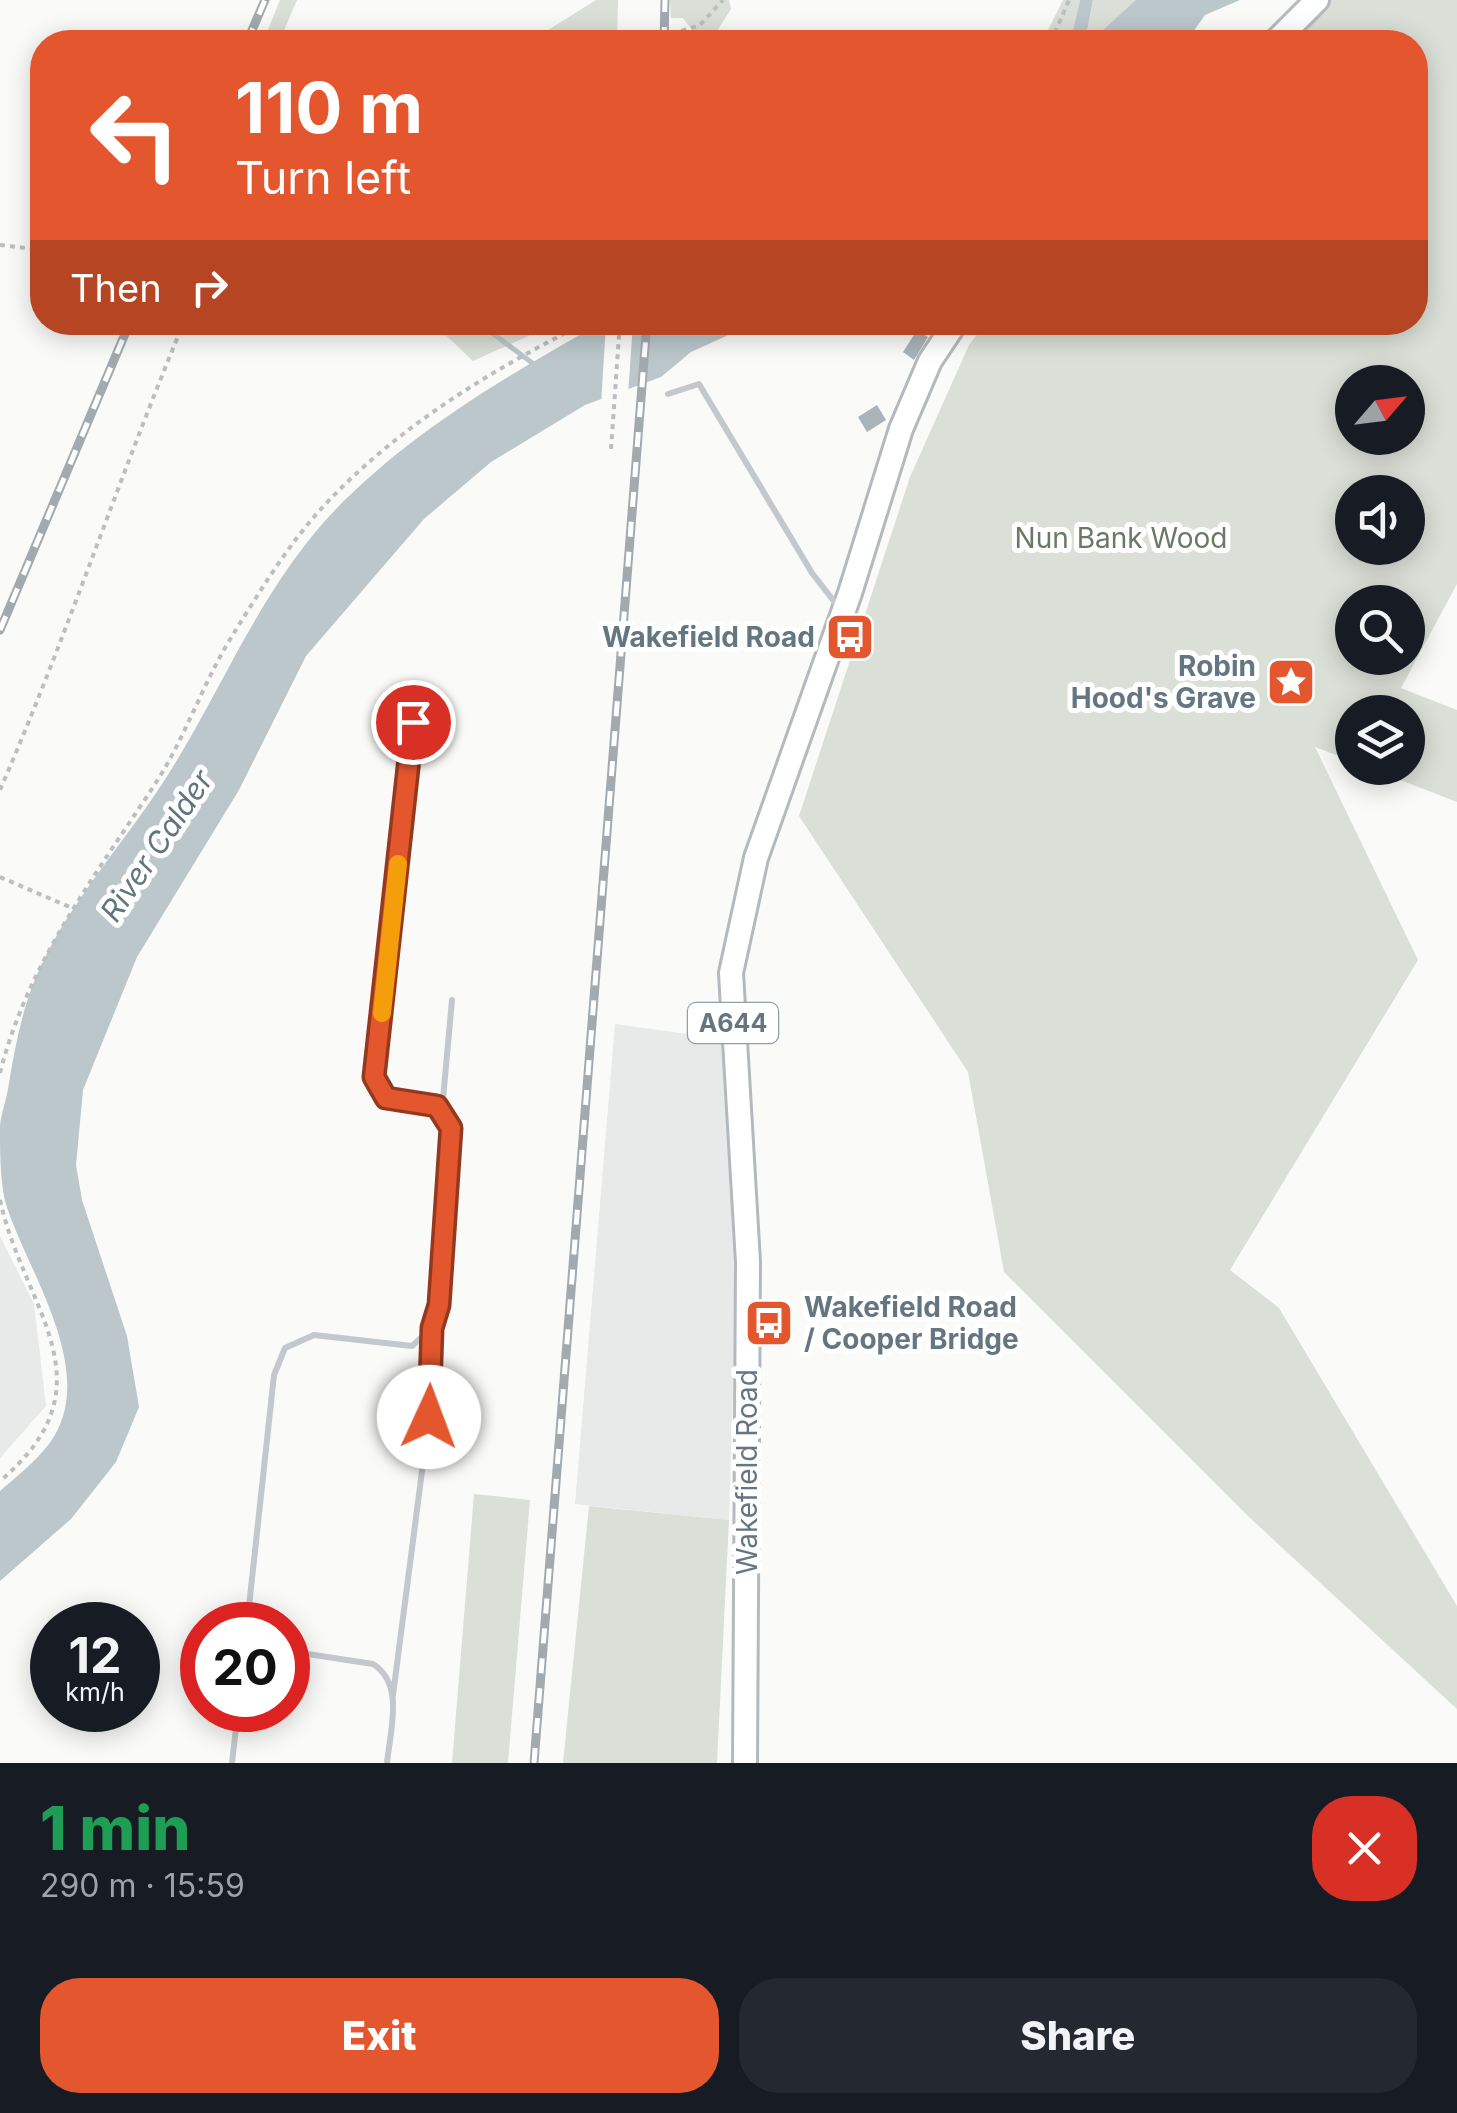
<!DOCTYPE html>
<meta charset="utf-8">
<style>
body{margin:0;font-family:Inter,sans-serif;background:#242831;color:#f1f3f6;height:100vh;display:flex;flex-direction:column;font-size:38px;white-space:nowrap}
*{box-sizing:border-box;margin:0}
p{font-size:32px;color:#9ea1a6}
.icon{flex:none;width:55px;height:55px;fill:none;stroke:currentColor;stroke-width:2;stroke-linecap:round;stroke-linejoin:round}
.map{position:relative;height:1763px;overflow:hidden}
.panel{display:flex;flex-direction:column;background:#171b24;flex:1}
.panel>*{flex:none}
.hud{position:absolute;left:30px;top:30px;width:1398px;height:305px;border-radius:40px;box-shadow:0 5px 25px #0003;background:#e4572e;color:#fff;overflow:hidden}
.needle{width:65px;rotate:62deg}
.buttons{position:absolute;left:1335px;top:365px;display:grid;gap:20px}
.buttons a{display:grid;place-items:center;width:90px;height:90px;border-radius:50%;background:#171b24;box-shadow:0 5px 25px #0003;font-size:50px}
.speed{position:absolute;left:30px;top:1602px;display:flex;gap:20px;font-size:50px;font-weight:700;text-align:center}
.speed>*{display:grid;place-content:center;width:130px;height:130px;border-radius:50%;background:#171b24;box-shadow:0 5px 25px #0003;line-height:1}
.speed small{font-size:25px;font-weight:400}
.speed .limit{border:15px solid #d22;background:#fff;color:#111}
.pin{position:absolute;display:grid;place-items:center;width:85px;height:85px;color:#fff;margin:-42px;border:5px solid #fff;border-radius:50%;box-shadow:0 2px 10px #0007}
.me{position:absolute;width:110px;margin:-55px;rotate:2deg;stroke-linejoin:round;filter:drop-shadow(0 0 8px #0008)}
.turn{display:flex;align-items:center;gap:35px;height:210px;padding:0 40px;font-size:45px}
.turn .icon{width:130px;height:130px;stroke-width:2.5}
.turn b{display:block;font-size:70px;line-height:85px}
.then{display:flex;align-items:center;height:95px;padding:0 40px;background:#0003;gap:20px;font-size:38px}
.round{display:grid;place-items:center;flex:none;width:105px;height:105px;border-radius:40px;background:#242831}
.overview{display:flex;align-items:center;justify-content:space-between;height:170px;padding:0 40px}
h1{font-size:60px;font-weight:800;line-height:75px;color:#1e9e55}
.action{display:flex;gap:20px;margin-top:auto;padding:20px 40px}
.action a{flex:1;height:115px;border-radius:40px;background:#e4572e;color:#fff;font-size:40px;font-weight:800;line-height:115px;text-align:center}
.action a+a{background:#242831;color:#f1f3f6}
.map>svg:first-child{display:block}
.built{fill:#e8e9e9}
.green{fill:#dadfd7;fill-rule:evenodd}
.water{fill:#bbc7cb}
.pier{fill:#fafaf8}
.lines{fill:none;stroke-linecap:round;stroke-linejoin:round}
.stream{stroke:#bbc7cb;stroke-width:5}
.building{fill:#aab3b9}
.trunk-casing{stroke:#b4b9bd;stroke-width:28}
.path{stroke:#bbbfc2;stroke-width:4;stroke-dasharray:5 5;stroke-linecap:butt}
.service{stroke:#c3c8cc;stroke-width:6}
.trunk{stroke:#fff;stroke-width:22}
.rail-casing{stroke:#a2aab0;stroke-width:9}
.rail{stroke:#fff;stroke-width:5;stroke-dasharray:15;stroke-linecap:butt}
.route-casing{stroke:#94391e;stroke-width:25}
.route{stroke:#e4572e;stroke-width:18}
.slow{stroke:#f59e0b;stroke-width:18}
.labels{text-anchor:middle;stroke-width:10;stroke-linejoin:round;paint-order:stroke}
.shield{fill:#fff;stroke:#939fa8;stroke-width:2.5}
.shield-label{font-size:25px;font-weight:bold;fill:#657683}
.park-label{font-size:28px;fill:#687a64;stroke:#fff}
.poi-label{font-size:28px;font-weight:bold;fill:#657683;stroke:#fff;text-anchor:end}
.street-label{font-size:28px;fill:#657683;stroke:#fff}
.water-label{font-size:30px;font-style:italic;fill:#60757c;stroke:#fff}
</style>
<div class="map">
<svg width="1457" height="1763" viewBox="0 0 1457 1763">
<rect width="100%" height="100%" fill="#fafaf8"/>
<path class="built" d="M615,1024L724,1039L737,1266L729,1520L575,1504Z
M0,1236L34,1304L46,1406L0,1458Z"/>
<path class="green" d="M280,0H297L279,42H263Z
M596,0H618L617,42H529Z
M670,0H729L731,9L710,42H670L694,33L683,18H671Z
M1063,0H1080L1070,42H1042Z
M1093,0H1136L1110,29L1085,42Z
M1326,0H1457V584L1401,688L1457,710V802L1369,768H1408V712H1352V761L1315,747L1418,960L1230,1270L1279,1308L1457,1606V1709L1250,1518L1004,1272L968,1072L799,816L910,477L969,345L986,323L1415,322V42H1288ZM1352,382H1408V438H1352ZM1352,492H1408V548H1352ZM1352,602H1408V658H1352Z
M433,323H557L473,361Z
M474,1494L530,1500L508,1763H452Z
M589,1506L729,1520L717,1763H563Z"/>
<path class="water" d="M1080,0H1093L1085,42H1070Z
M1136,0H1240L1205,15L1186,42H1090Z
M601,323H755L691,352L661,377L585,405L491,462L424,519L306,656L239,790L137,957L83,1090L76,1165L82,1200L127,1336L139,1407L116,1462L71,1519L0,1581V1491C16,1477 36,1461 49,1444C102,1373 25,1269 5,1201C0,1178 0,1150 0,1126C1,1114 6,1101 8,1089C14,1052 21,1014 35,979C67,903 127,841 171,770C225,683 263,585 336,509C411,432 508,375 601,323Z"/>
<path class="pier" d="M606,323H633L628,395L601,405Z"/>
<g class="lines">
<path class="stream" d="M490,322L488,330L535,365"/>
</g>
<path class="building" d="M917,330L928,337L914,360L903,352Z
M877,405L886,420L867,432L858,417Z"/>
<g class="lines">
<g class="trunk-casing">
<path id="trunk" d="M1275,42L1317,0
M745,1763L748,1262L731,973L756,858L850,593L901,429L930,361L956,322"/>
</g>
<path class="path" d="M672,34L700,25L723,0
M593,42L621,36
M1051,42L1069,0
M0,245L42,250
M611,449L620,322
M0,790C67,636 119,477 184,322
M0,877L72,908
M0,1073C28,962 96,875 157,781C187,734 204,680 234,633C260,591 288,545 321,509C394,429 491,370 587,322
M0,1200C24,1310 115,1384 0,1481"/>
<path class="service" d="M668,394L699,384L812,573L840,609
M442,1110L452,1000
M247,1625L274,1375L285,1348L314,1335L412,1346L432,1328L439,1305L451,1128L437,1106L386,1098L374,1077L413,722
M288,1651L373,1664C405,1684 390,1731 387,1763
M393,1695L429,1417L432,1329
M232,1763L238,1710"/>
<use href="#trunk" class="trunk"/>
<g class="rail-casing">
<path id="rail" d="M247,42L265,0
M664,42L665,0
M0,630L130,322
M534,1763L647,322"/>
</g>
<use href="#rail" class="rail"/>
</g>
<g class="lines">
<g class="route-casing">
<path id="route" d="M413,722L374,1077L386,1098L437,1106L451,1128L439,1305L432,1328L429,1417"/>
</g>
<use href="#route" class="route"/>
<path class="slow" d="M382,1013L398,864"/>
</g>
<defs>
<g id="bus-square" transform="scale(2.5)"><rect x="-9" y="-9" width="18" height="18" rx="4" fill="#e4572e" stroke="#fff"/><path d="M-5-6H5V4H4V6H2V4H-2V6H-4V4H-5ZM-3.5-4V0h7V-4ZM-3.5 1.2v1.5H-2V1.2ZM2 1.2v1.5H3.5V1.2Z" fill="#fff"/></g>
<g id="sight-square" transform="scale(2.5)"><rect x="-9" y="-9" width="18" height="18" rx="4" fill="#e4572e" stroke="#fff"/><path d="M0-6L1.8-2.2L6-1.7L2.9 1.2L3.7 5.4L0 3.3L-3.7 5.4L-2.9 1.2L-6-1.7L-1.8-2.2Z" fill="#fff"/></g>
</defs>
<g fill-rule="evenodd">
<use href="#bus-square" x="850" y="637"/>
<use href="#sight-square" x="1291" y="682"/>
<use href="#bus-square" x="769" y="1323"/>
</g>
<g class="labels">
<rect class="shield" x="688" y="1003" width="90" height="40" rx="8"/>
<g class="shield-label">
<text x="733" y="1032">A644</text>
</g>
<g class="park-label">
<text x="1121" y="548">Nun Bank Wood</text>
</g>
<g class="poi-label">
<text x="815" y="647">Wakefield Road</text>
<text x="1256" y="676">Robin<tspan x="1256" dy="32">Hood's Grave</tspan></text>
<text x="804" y="1317" text-anchor="start">Wakefield Road<tspan x="804" dy="32">/ Cooper Bridge</tspan></text>
</g>
<g class="street-label">
<text transform="translate(747 1472) rotate(-90)" y="10">Wakefield Road</text>
</g>
<g class="water-label">
<text transform="translate(157 846) rotate(-56)" y="10">River Calder</text>
</g>
</g>
</svg>
<div class="buttons">
<a><svg class="needle" viewBox="-14 -14 28 28"><path d="M0-13l5 13h-10z" fill="#e53935"/><path d="M0 13l5-13h-10z" fill="#9ea1a6"/></svg></a>
<a><svg class="icon" aria-label="sound" viewBox="0 0 24 24"><path d="M4 9h4l5-4v14l-5-4H4zM17 9q2 3 0 6"/></svg></a>
<a><svg class="icon" aria-label="search" viewBox="0 0 24 24"><circle cx="10" cy="10" r="6"/><path d="M15 15l6 6"/></svg></a>
<a><svg class="icon" aria-label="layers" viewBox="0 0 24 24"><path d="M12 4l9 5-9 5-9-5zM3 14l9 5 9-5"/></svg></a>
</div>
<div class="speed"><div>12<small>km/h</small></div><div class="limit">20</div></div>
<div class="pin" style="left:413px;top:722px;background:#d93025"><svg class="icon" aria-label="arrive" viewBox="0 0 24 24"><path d="M6 21V4h12l-3 4 3 4H6"/></svg></div>
<svg class="me" style="left:429px;top:1417px" viewBox="-20 -20 40 40"><circle r="19" fill="#fff"/><path d="M0-13L10 11 0 6-10 11z" fill="#e4572e"/></svg>
<div class="hud">
<div class="turn"><svg class="icon" aria-label="left" viewBox="0 0 24 24"><path d="M17 20v-9H6M10 6l-5 5 5 5"/></svg><div><b>110 m</b>Turn left</div></div>
<div class="then">Then<svg class="icon" aria-label="right" viewBox="0 0 24 24"><path d="M7 20v-9h11M14 6l5 5-5 5"/></svg></div>
</div>
</div>
<section class="panel">
<div class="overview"><div><h1>1 min</h1><p>290 m · 15:59</p></div><a class="round" style="background:#d93025;color:#fff"><svg class="icon" aria-label="close" viewBox="0 0 24 24"><path d="M6 6l12 12M18 6L6 18"/></svg></a></div>
<div class="action"><a>Exit</a><a>Share</a></div>
</section>
